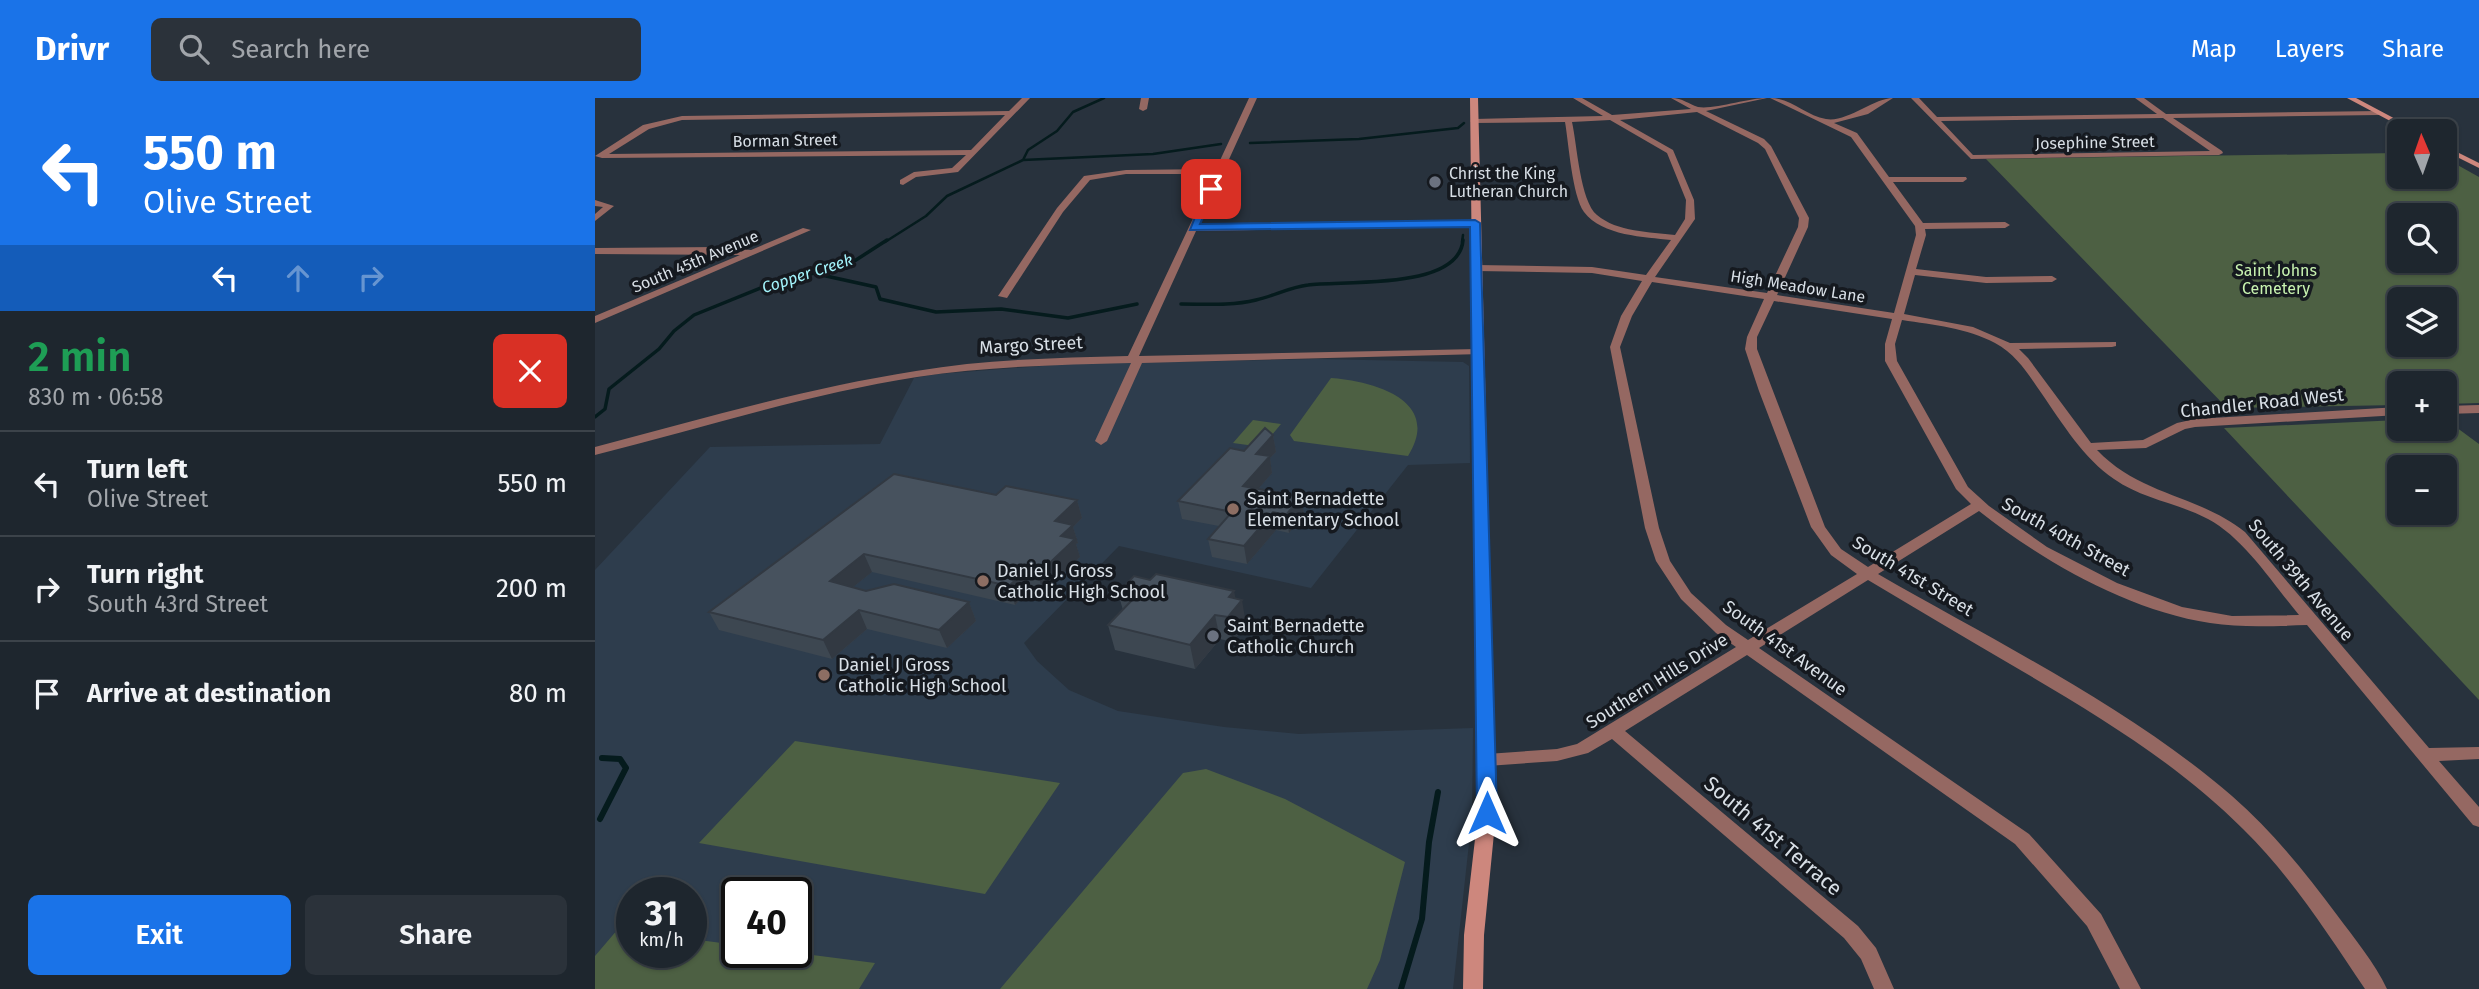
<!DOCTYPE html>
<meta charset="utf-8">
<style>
body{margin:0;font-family:"Fira Sans",sans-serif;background:#2b323a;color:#f1f3f6;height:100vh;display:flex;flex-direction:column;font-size:26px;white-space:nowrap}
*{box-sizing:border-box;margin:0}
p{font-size:23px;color:#a1a5aa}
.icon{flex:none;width:38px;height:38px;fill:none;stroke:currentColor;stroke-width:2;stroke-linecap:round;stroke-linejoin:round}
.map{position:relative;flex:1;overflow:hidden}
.panel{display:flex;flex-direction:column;background:#1e262e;width:595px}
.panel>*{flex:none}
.banner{background:#1a73e8;color:#fff;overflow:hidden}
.needle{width:46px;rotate:358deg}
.controls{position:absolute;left:1792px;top:21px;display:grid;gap:14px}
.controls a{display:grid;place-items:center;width:70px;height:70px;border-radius:10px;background:#1e262e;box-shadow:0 2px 5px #0004,0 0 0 2px #3c434a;font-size:35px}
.speed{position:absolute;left:21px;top:779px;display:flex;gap:14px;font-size:35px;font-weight:700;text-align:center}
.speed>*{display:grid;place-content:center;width:91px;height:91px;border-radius:50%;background:#1e262e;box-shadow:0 2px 5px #0004,0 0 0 2px #3c434a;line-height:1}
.speed small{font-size:18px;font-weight:400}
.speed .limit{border:4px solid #111;border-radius:10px;background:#fff;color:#111}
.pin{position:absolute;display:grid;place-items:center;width:60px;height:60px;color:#fff;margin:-30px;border-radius:14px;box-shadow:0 4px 10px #0006}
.me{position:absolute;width:77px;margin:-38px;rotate:0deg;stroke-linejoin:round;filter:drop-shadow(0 0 5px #0008)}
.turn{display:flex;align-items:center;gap:24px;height:147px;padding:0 28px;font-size:32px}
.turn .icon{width:91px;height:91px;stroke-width:2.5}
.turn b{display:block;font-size:49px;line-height:60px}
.lanes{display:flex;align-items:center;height:66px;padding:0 28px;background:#0003;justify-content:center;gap:35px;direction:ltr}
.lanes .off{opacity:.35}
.round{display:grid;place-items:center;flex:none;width:74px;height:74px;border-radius:10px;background:#2b323a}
.summary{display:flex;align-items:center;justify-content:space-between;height:119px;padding:0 28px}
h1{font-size:42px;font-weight:600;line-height:52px;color:#1e9e55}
.cta{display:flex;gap:14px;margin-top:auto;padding:14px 28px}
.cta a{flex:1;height:80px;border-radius:10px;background:#1a73e8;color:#fff;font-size:28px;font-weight:600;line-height:80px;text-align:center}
.cta a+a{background:#2b323a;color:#f1f3f6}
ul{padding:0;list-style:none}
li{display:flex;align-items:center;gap:21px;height:105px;padding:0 28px;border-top:2px solid #3c434a}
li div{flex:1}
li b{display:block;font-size:26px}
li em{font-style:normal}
header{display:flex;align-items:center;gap:42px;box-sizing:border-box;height:98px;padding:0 35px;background:#1a73e8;color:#fff}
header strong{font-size:33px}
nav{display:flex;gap:38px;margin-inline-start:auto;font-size:24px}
.search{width:490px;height:63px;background:#2b323a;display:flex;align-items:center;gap:18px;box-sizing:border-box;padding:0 24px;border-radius:10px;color:#a1a5aa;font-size:26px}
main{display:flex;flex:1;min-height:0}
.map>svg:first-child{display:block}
.built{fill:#2e3d4d;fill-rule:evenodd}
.green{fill:#4d6043;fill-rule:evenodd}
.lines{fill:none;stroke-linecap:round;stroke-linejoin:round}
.stream-far2{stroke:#051b1d;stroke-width:2.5}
.stream-far1{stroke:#051b1d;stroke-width:3.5}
.stream{stroke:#051b1d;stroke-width:6}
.street{fill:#956862;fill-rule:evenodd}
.secondary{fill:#cd877d;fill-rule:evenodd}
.wall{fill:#3d4751}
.shaded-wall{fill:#323942}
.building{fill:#47525e;stroke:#323942;stroke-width:2}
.route{fill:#1a73e8;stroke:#114b97;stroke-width:2}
.worship-dot{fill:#6b7280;stroke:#15191f;stroke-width:2.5}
.education-dot{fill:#8d6e63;stroke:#15191f;stroke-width:2.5}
.labels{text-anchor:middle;stroke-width:7;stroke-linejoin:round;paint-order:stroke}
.far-street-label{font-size:16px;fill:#d8dfe6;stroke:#15191f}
.far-poi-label{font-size:16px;fill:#d8dfe6;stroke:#15191f;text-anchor:start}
.far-park-label{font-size:16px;fill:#c8f3b0;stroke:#15191f}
.far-water-label{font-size:16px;font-style:italic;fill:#a3f4fc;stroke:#15191f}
.street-label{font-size:18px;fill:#d8dfe6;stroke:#15191f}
.poi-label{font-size:18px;fill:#d8dfe6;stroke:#15191f;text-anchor:start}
.near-street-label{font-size:21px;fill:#d8dfe6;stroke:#15191f}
</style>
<header>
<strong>Drivr</strong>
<div class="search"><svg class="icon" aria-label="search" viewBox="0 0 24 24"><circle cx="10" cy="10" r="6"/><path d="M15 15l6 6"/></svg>Search here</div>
<nav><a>Map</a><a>Layers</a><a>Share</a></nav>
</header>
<main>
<section class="panel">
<div class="banner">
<div class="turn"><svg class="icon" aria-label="left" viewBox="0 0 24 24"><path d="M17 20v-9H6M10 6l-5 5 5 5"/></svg><div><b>550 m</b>Olive Street</div></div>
<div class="lanes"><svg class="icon" aria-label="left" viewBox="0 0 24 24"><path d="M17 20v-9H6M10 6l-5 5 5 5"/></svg><svg class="icon off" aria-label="ahead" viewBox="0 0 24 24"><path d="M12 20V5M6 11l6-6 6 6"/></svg><svg class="icon off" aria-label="right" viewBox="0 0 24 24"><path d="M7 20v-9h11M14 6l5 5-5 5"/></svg></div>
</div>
<div class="summary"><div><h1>2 min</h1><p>830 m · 06:58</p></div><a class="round" style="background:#d93025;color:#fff"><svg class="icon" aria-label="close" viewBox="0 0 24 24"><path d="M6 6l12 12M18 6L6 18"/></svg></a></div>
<ul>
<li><svg class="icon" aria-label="left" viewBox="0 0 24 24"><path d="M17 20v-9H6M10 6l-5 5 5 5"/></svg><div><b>Turn left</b><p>Olive Street</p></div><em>550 m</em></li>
<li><svg class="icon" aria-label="right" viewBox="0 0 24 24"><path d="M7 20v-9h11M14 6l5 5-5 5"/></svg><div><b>Turn right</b><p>South 43rd Street</p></div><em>200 m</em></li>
<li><svg class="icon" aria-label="arrive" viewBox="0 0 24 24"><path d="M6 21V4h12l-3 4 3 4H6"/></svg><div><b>Arrive at destination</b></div><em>80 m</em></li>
</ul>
<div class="cta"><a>Exit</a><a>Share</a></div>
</section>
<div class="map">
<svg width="1884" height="891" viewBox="0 0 1884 891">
<rect width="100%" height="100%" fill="#28323d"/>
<path class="built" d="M721,261L868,264L874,268L875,365L813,367L716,490L524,448L429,545L442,563L474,592L523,613L629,629L704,636L878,630L877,718L858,891H0V472L115,349L285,346L319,280L343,276L473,266ZM37,794H96V854H37ZM142,794H201V854H142Z"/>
<path class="green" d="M1804,55V79H1850V60L1884,79V305L1850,306V285H1804V307L1632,310L1391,61ZM1850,117V163H1804V117ZM1850,201V247H1804V201Z
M736,280C778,283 848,302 813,358L699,343L695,337Z
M1850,321L1884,346V602L1629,330L1804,322V331H1850ZM1850,369V415H1804V369Z
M658,322L686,326L667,349L638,345Z
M200,643L465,685L390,796L104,745Z
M611,671L690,701L810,764L785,862L772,891H405L588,675Z
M23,831L37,833V854H96V841L142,847V854H194L280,865L264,891H0V858Z"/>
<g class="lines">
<path class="stream-far2" d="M655,45L764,41L863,30L869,25
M428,62L558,56L626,46
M290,144L331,118L352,98L428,62L433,52L462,33L478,14L509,0
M867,144L868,137"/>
<path class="stream-far1" d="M222,176L281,189L285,201L341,214L406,211L473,220L542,206
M586,206C611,206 636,208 661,202C679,198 695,189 713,187C748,182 864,193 868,142
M0,319L10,311L14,291L64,251L79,233L99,217L190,180L220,175L261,162L292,142"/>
<path class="stream" d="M5,721L31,670L25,661L7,660
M806,891L827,821L834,744L843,694"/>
<path class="street" d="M427,0H435L363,74L321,79L308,87L305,86V82L319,74L357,70L371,57L7,60L0,58L48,27L87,18L414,13ZM410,17L376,52L14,56L54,31L87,22Z
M546,0H554L552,11L548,13L544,11Z
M654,0H662L604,127L880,122L885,125L880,128L601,133L544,258L883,251L887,252V256L547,265L512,343L506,347L500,343L536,265C464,267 393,268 322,279C213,296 107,330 0,357V349C106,321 212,290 321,273C391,261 462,260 533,258L619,76H531L495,82L468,114L412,200L403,198L462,110L489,78L531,72L621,71Z
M978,0H987L1017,17L1096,11L1076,0C1088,0 1093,6 1103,9C1118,12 1153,0 1172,0L1111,13L1169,41L1176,48L1214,120L1213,129L1182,197L1299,215L1321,137L1320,128L1256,39L1175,0C1196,0 1211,18 1231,21C1251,25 1279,0 1298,0L1273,16L1239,25L1262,35L1294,79H1371L1372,81L1368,84H1298L1328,125L1410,124L1415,127L1410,130L1330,131L1331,137L1321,171L1391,179L1457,178L1462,181L1457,184L1391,185L1320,177L1309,216L1378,229L1415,245L1521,244V248L1517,249L1424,251L1433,260L1496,345L1548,342L1582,325L1600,321L1804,309V317L1600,329L1590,331L1551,350L1502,352C1546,398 1602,396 1650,434L1834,650L1884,649V661L1844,663L1884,709V729L1878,727L1712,527C1680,528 1647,530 1615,525C1534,513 1447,463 1384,413L1283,476C1401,544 1534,609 1637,698C1677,733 1710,774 1742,817C1759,840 1780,865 1792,891H1770C1733,836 1696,778 1648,731C1580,663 1497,614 1415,566C1367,538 1320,510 1273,482L1164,550L1434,736L1506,816L1546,891H1525L1492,828L1420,746L1152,557L1030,633L1263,828L1281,850L1299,891H1279L1266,861L1249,840L1017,641L993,655L962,663L892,668L886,667L883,662L886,657L892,656L962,651L982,646L1141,549L1121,535L1086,501L1061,463L1050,430L1015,249L1026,218L1047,183L997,175L881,173L876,170L881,167L997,169L1051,177L1076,142C1050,139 1007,138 989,114C977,97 974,47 970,24L879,25L875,23L879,21L1008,18ZM1102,14L1163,45L1170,51L1204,120L1203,129L1172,195L1060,179L1100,121L1099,102L1078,52L1025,22ZM1015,22L1072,55L1091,102L1090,121L1080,137C1055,134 1022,134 1002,117C985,103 982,46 977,24ZM1057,184L1169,201L1152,239L1150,251L1164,293L1216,429L1236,457L1262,476L1153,542L1131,527L1096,495L1075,463L1064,430L1025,249L1037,218ZM1179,203L1297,221L1290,246V263L1361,391L1376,406L1273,469L1246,451L1230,429L1162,251V239ZM1307,222C1339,227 1372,230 1400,245C1422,257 1433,276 1447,296C1467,325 1489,361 1519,381C1547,401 1583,405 1613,421C1649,440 1678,486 1704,517L1637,518L1587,509L1522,485L1452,449L1394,408L1373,389L1302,263L1300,246Z
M1316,0H1324L1342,19L1562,16L1540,0H1549L1571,16L1784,13L1788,15L1784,17L1578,20L1627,53L1628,55L1624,57L1376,61ZM1568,20L1615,53L1378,57L1346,23Z
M0,102L19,108L0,123V116L8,109L0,108Z
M208,130L216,132L0,225V218L145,157L0,156V150L124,149L156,152Z
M1884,307V315L1850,316V308Z"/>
<path class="secondary" d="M875,0H883L901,715L889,837L888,891H868L869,837L883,715Z
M1752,0H1761L1823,33H1814Z
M1850,48L1884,65V70L1850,53Z"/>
</g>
<path class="wall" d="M678,337L681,354L675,360L677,375L663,391L706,399L709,416L694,435L681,432L652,466L617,459L613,441L624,428L587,421L583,403L649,353Z
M401,397L482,402L487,420L478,429L483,445L481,446L485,459L448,495L435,492L420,507L277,474L258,489L271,493L374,504L381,523L352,550L272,531L237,561L124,532L114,514Z
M523,495L640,500L651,526L638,544L625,541L600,571L520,552L513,527L528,512Z"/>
<path class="shaded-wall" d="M678,337L681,354L675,360L677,375L651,405L648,388L661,356Z
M706,399L709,416L694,435L691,417Z
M482,402L487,420L478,429L483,445L481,446L485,459L448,495L443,476L460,423Z
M678,414L681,432L652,466L649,448Z
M269,456L277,474L243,501L235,483Z
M429,474L435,492L420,507L414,488Z
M639,493L642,508L647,502L651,526L638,544L633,519L634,499Z
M374,504L381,523L352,550L344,532Z
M264,512L272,531L237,561L228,542Z
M620,517L625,541L600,571L595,547Z"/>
<path class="building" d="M670,330L678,337L661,356L675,358L648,388L706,399L691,417L678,414L649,448L613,441L637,414L583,403L635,350L649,353Z
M299,376L401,397L411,388L482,402L460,423L478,427L466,438L480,441L443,476L429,474L414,488L269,456L235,483L271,493L299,486L374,504L344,532L264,512L228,542L114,514Z
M561,476L639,493L634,499L647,502L633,519L620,517L595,547L513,527L540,499L523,495L539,478L555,482Z"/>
<path class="route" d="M612,89L621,91L605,126L880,122L885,125L902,715L899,721H885L882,715L875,129L595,132Z"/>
<g class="worship-dot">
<circle cx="840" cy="84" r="7"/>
<circle cx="618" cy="538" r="7"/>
</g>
<g class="education-dot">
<circle cx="638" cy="411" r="7"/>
<circle cx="388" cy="483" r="7"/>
<circle cx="229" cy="577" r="7"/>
</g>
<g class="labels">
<g class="far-street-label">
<text transform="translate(190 42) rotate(-1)" y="6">Borman Street</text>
<text transform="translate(1500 44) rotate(-1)" y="6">Josephine Street</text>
<text transform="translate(100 163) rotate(-23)" y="6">South 45th Avenue</text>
<text transform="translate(1203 188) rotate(9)" y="6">High Meadow Lane</text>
</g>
<g class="far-poi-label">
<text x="854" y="81">Christ the King<tspan x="854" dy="18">Lutheran Church</tspan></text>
</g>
<g class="far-park-label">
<text x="1681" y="178">Saint Johns<tspan x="1681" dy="18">Cemetery</tspan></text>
</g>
<g class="far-water-label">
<text transform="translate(212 175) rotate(-18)" y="6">Copper Creek</text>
</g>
<g class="street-label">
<text transform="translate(436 247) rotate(-3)" y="6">Margo Street</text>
<text transform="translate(1667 305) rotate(-6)" y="6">Chandler Road West</text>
<text transform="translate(1471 439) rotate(29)" y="6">South 40th Street</text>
<text transform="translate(1318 478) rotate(31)" y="6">South 41st Street</text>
<text transform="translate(1706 482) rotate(50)" y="6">South 39th Avenue</text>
<text transform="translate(1190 550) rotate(36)" y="6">South 41st Avenue</text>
<text transform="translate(1062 583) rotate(-32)" y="6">Southern Hills Drive</text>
</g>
<g class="poi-label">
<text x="652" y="407">Saint Bernadette<tspan x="652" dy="21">Elementary School</tspan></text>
<text x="402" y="479">Daniel J. Gross<tspan x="402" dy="21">Catholic High School</tspan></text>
<text x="632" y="534">Saint Bernadette<tspan x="632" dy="21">Catholic Church</tspan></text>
<text x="243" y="573">Daniel J Gross<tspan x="243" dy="21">Catholic High School</tspan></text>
</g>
<g class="near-street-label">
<text transform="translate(1178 738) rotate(40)" y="7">South 41st Terrace</text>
</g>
</g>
</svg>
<div class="controls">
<a><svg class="needle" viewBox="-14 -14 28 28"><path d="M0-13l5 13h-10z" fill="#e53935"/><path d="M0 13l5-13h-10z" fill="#a1a5aa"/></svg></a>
<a><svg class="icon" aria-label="search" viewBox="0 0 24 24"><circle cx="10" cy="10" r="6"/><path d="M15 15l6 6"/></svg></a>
<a><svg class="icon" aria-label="layers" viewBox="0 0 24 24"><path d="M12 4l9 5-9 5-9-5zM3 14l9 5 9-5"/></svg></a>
<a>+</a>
<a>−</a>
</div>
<div class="speed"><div>31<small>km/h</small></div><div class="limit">40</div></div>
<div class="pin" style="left:616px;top:91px;background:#d93025"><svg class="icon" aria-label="arrive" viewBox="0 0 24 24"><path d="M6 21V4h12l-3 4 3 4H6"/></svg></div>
<svg class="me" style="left:892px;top:715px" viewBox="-20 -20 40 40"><path d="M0-17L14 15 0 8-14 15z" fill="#1a73e8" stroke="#fff" stroke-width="4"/></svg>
</div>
</main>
